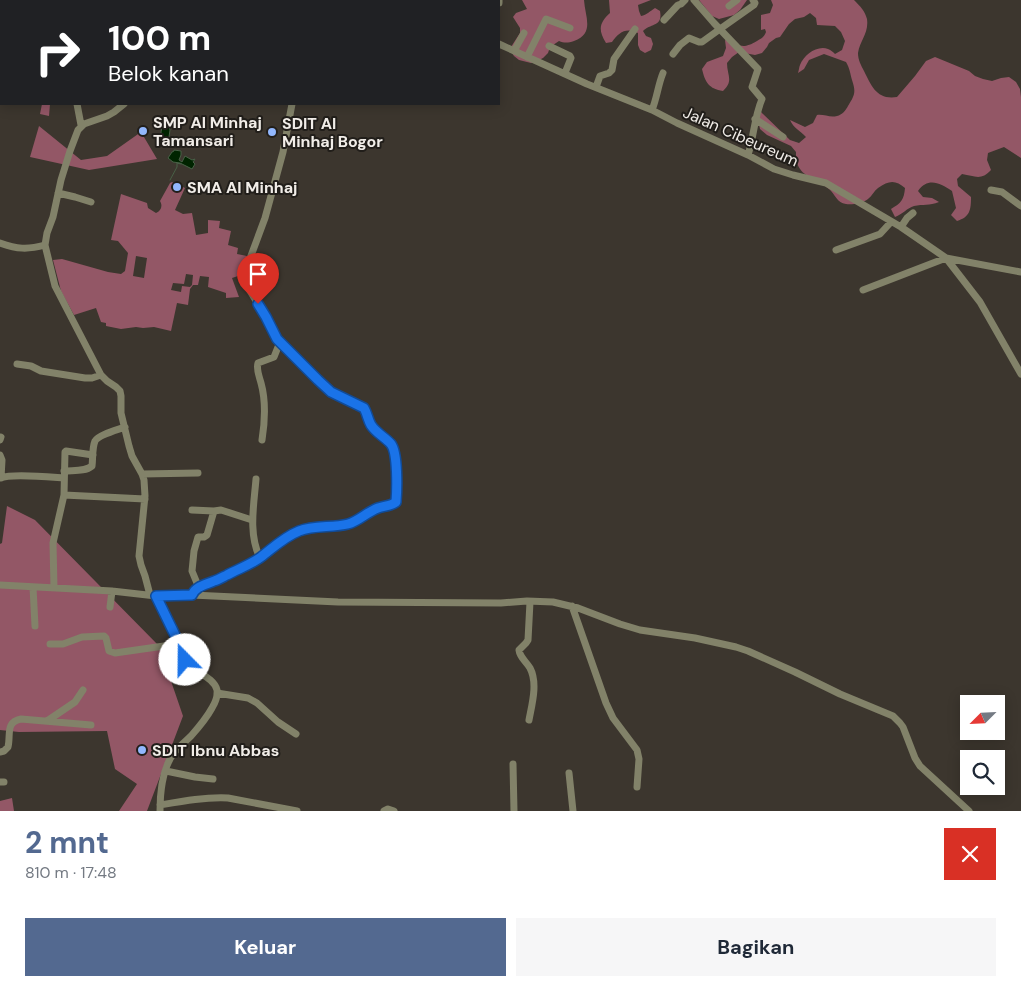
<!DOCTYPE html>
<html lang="id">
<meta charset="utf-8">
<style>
body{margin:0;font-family:"DM Sans",sans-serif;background:#f6f6f7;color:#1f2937;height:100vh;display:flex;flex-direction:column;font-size:19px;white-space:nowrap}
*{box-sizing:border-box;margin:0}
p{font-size:16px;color:#747a83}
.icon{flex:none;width:28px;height:28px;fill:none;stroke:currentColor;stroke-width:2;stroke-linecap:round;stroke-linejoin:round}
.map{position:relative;height:811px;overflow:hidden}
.details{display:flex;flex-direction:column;background:#fff;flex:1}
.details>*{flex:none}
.top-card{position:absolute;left:0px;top:0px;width:500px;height:105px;box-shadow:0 2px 12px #0003;background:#202124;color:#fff;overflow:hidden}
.needle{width:32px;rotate:246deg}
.buttons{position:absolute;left:960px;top:695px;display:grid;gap:10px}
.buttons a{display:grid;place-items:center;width:45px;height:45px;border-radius:0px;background:#fff;box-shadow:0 2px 12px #0003;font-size:25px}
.pin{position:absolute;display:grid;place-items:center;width:42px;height:42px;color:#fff;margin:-51px -21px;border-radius:50% 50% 50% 0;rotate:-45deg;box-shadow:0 0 5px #0007}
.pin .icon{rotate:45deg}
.me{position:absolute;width:55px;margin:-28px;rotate:338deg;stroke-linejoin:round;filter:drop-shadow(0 0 4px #0008)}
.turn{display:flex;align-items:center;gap:18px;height:105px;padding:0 25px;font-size:22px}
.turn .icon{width:65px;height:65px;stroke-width:2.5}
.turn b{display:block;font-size:35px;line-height:42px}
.round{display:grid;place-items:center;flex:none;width:52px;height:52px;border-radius:0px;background:#f6f6f7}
.overview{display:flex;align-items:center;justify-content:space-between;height:85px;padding:0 25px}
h1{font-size:30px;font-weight:700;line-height:38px;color:#536990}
.primary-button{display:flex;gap:10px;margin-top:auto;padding:10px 25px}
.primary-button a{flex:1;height:58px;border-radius:0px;background:#536990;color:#fff;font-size:20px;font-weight:700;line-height:58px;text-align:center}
.primary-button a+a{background:#f6f6f7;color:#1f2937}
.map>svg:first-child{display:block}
.forest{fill:#935766;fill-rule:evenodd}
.water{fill:#002400;stroke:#486046}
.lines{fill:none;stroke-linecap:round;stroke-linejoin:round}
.stream{stroke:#486046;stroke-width:1}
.minor{stroke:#828269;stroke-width:7}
.route-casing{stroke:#114b97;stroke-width:12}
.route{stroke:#1a73e8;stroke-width:9}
.poi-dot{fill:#92b7fd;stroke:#211e1a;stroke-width:2}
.labels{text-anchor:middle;stroke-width:4;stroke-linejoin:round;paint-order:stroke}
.poi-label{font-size:16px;font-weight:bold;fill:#f1ede8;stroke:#211e1a;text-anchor:start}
.street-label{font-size:16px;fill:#f1ede8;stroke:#211e1a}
</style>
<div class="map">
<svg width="1021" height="811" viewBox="0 0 1021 811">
<rect width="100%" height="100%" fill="#3c362e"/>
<path class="forest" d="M522,0H584C585,17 595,33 574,41C568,43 564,43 559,41L550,47L548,53L543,58L537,61L531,63L519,60L514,56L512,53L511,47L520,33V28L513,17L516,13L527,9Z
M609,0H651L638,5L639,11L641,16C647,15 650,11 655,8L660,11C663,27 651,23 643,31L646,36L651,38L653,44L651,50L645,53L640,50L638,45V33C626,27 619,32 612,42L606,43C598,30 599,23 610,13Z
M699,0H747L740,10L734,15L719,19L712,16Z
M771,0H854C860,6 865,11 867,19C869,33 860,40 858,53C858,60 861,65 864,71C872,87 877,100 897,97L915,76L926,61L935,57L969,71L975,76L983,79L992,81L1001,78L1009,77L1016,82L1020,89L1021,97V158L1004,147L988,153L987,160L991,170C981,181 975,176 962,174L957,179L958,186L971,197C971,210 970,217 957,221L951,215L956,208L952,191C940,183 928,177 918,191L923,197L932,198L939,202C929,206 923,204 914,206C907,208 903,214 895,217L891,209C901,203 904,200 905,188C896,180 889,180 878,188C874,191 872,196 868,199C863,203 852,205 846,204C837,203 835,194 829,189C819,180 802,178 797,163C796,160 796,155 796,152L791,146L767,135L760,129L758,120L761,112L790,140L799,143L806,137C800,130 794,129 790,120L805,127L813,123L817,115C824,114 830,118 837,116C842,115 846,110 848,106C855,95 856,92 852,80C850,73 850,69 846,62L824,54L809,60L804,69L798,73C799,70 799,67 800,65C804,55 817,45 828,49C831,50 833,52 835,54L842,50L845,41L841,32L835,26L817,25L816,18L810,13L804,17L795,19L789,24L780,37L776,38L769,43L767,47L762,53L755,55L739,52L732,57L727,63C727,75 734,81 723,91C709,89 705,82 702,69L707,62L723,56L726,48L725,40C740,45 742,50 757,41C762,38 764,37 766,32L765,29L761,30V15L770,13L773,5Z
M42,104H50L49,116L40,114Z
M39,126L81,160L107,156L141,132L157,159L89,170L30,157Z
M172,182L185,188L175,210L183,214L192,213L196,235L208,233V220L220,221L219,228L231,231L228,245L238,248L237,254L247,256L241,275L232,278L239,297L226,298V293L208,287L209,277L200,276L198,285H193L190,289L188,305L177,303L171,331L154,327L143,328L136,327L121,329L106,326V323L101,322L96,308L74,315L61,291L53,260L62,259L108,272L121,274L125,271L128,253L118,241L111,240L121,194L147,203L148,208L156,213C161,211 163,206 160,201L170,183ZM136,256L147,258L144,278L133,276ZM186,274L193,275L192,285L190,287L182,286L181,292L171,290L173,283L184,284Z
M7,506L35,520L159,646L183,716L147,811H119L137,784L115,769L107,731L19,732L0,730V544L2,543Z
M12,798L14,811H0V801Z"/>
<path class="water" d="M166,123L168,124L170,130L169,137L165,140C159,137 161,130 163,125Z
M174,150L181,151V155L179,160L182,162L185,156L192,160L195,159L193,162L195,164L192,169L180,163L173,162L168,158L172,152L174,151Z"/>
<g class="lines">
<path class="stream" d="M170,180L177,167V163L181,164"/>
<path class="minor" d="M361,0L364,1
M694,0L714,23L758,69L752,87L762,99C754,118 754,136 748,155
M155,1V0
M323,1V0
M458,1L459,0
M499,3V0
M729,6L737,0
M664,20L678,5L681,4L685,0
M499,44L587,84L652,110L677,123L748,155L774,169L793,175L826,183L901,227L946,258L980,302L1021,374
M549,46L570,56L571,58L565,73
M514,51L524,33
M673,54L680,45L689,38L699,42H702L720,29L754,5L755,3L753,0
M527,57L546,19L570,28
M596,87L600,76L609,73L612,70L614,59L635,29
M77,104L81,125
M124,104L114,112L107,116L84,124L78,130L70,151L61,180L53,217L47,233L45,245L55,286L101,375L107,381L116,387L120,391L121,396V413L129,446L132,456L142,474L144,480L145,496L139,556L141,565L145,576L150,595
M652,110C657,98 658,85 663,73
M755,119L783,137
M991,190L1002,192L1021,206
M58,193L75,197L91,202
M901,227L907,218L913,213
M0,243C17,249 27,250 45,245
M836,250L880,234L891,222
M863,290L946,258L1021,272
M17,364L31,366L41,371L85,378H92L101,375
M0,440L1,437
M262,440C265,421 266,401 261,383C259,376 256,369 258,363L274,357L280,342
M0,455L2,460L1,478
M64,471C73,470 85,472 92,466C93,459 92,448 95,441C98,435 117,430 125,427
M142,474L198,473
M0,478C11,473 50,477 64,478
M256,479C254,504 248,534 260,558
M64,495L145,499
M192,510L214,511L207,535L204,537H198L194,551L192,571L199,588
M214,511L221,510L252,520
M0,585L112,591L156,596L192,595L338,602L501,603L527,601L553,602L578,608L620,624L640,630L695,638L736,647L748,651L795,672L840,694L893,716L900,723L903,727L915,758L920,766L969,811
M33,587L35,626
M54,588L53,543L64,495L65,452L66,451L93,455
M192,595C196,586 205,585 214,581C218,580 223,577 227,575C238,569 252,564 261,557C274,547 284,537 299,531C314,525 332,528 348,524C359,521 367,512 378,508C384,506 391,506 396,502C397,490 398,453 391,444C385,437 376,433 371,425C368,420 367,413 363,408L327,389L277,339L266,317L247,286L245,276V272L265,218L283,152L292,104
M156,596C162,609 170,623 176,637C180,646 182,658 189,665C197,673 214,678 217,690C218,697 215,703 212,708C206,719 199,727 191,736C184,743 175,749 170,759C162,774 160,793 160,811
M572,606L606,703L613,718L637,750L639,759L637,787
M110,607L112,591
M50,644H63L82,637L104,636L106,638L109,651L115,653L178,644
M217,693L248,698L257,703L278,722L296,734
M529,720C532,704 538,683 530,668C526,661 520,658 519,650L526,643L528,640L530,602
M47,721L75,702L83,690
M0,752L4,751L8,747C11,735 5,722 21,719L91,725
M513,764L514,811
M166,771L195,777L213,779
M569,773L573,811
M0,782H4
M160,805C183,801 205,797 228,798L297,811
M384,811L388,809L394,811"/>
</g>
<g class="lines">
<g class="route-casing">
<path id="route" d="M185,660L175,635L156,596L192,595C196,586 205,585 214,581C218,580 223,577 227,575C238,569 252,564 261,557C274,547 284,537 299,531C314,525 332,528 348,524C359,521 367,512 378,508C384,506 391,506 396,502C397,490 398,453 391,444C385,437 376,433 371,425C368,420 367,413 364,408L331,392L318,380L277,339L266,317L258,304"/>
</g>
<use href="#route" class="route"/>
</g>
<g class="poi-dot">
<circle cx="143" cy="131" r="5"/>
<circle cx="272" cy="132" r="5"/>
<circle cx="177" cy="187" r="5"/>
<circle cx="142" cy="750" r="5"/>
</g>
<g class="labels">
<g class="poi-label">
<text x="153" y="128">SMP Al Minhaj<tspan x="153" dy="18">Tamansari</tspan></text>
<text x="282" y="129">SDIT Al<tspan x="282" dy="18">Minhaj Bogor</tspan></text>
<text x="187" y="193">SMA Al Minhaj</text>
<text x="152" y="756">SDIT Ibnu Abbas</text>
</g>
<g class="street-label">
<text transform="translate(741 136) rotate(24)" y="6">Jalan Cibeureum</text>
</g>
</g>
</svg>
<div class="buttons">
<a><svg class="needle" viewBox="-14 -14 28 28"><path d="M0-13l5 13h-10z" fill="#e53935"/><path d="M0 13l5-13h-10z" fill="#747a83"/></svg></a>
<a><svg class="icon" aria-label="search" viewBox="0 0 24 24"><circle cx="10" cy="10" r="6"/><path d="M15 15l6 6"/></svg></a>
</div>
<div class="pin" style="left:258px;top:304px;background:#d93025"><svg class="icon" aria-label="arrive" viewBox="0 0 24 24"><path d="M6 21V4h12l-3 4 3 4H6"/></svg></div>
<svg class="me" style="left:185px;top:660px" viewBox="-20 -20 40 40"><circle r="19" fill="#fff"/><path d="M0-13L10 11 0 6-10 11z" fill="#1a73e8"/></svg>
<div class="top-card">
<div class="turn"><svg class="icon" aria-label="right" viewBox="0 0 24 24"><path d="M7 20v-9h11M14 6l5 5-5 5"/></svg><div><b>100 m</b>Belok kanan</div></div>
</div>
</div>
<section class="details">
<div class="overview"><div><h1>2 mnt</h1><p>810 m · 17:48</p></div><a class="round" style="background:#d93025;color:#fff"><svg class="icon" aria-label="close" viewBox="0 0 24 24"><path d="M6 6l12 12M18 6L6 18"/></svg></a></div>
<div class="primary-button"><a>Keluar</a><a>Bagikan</a></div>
</section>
